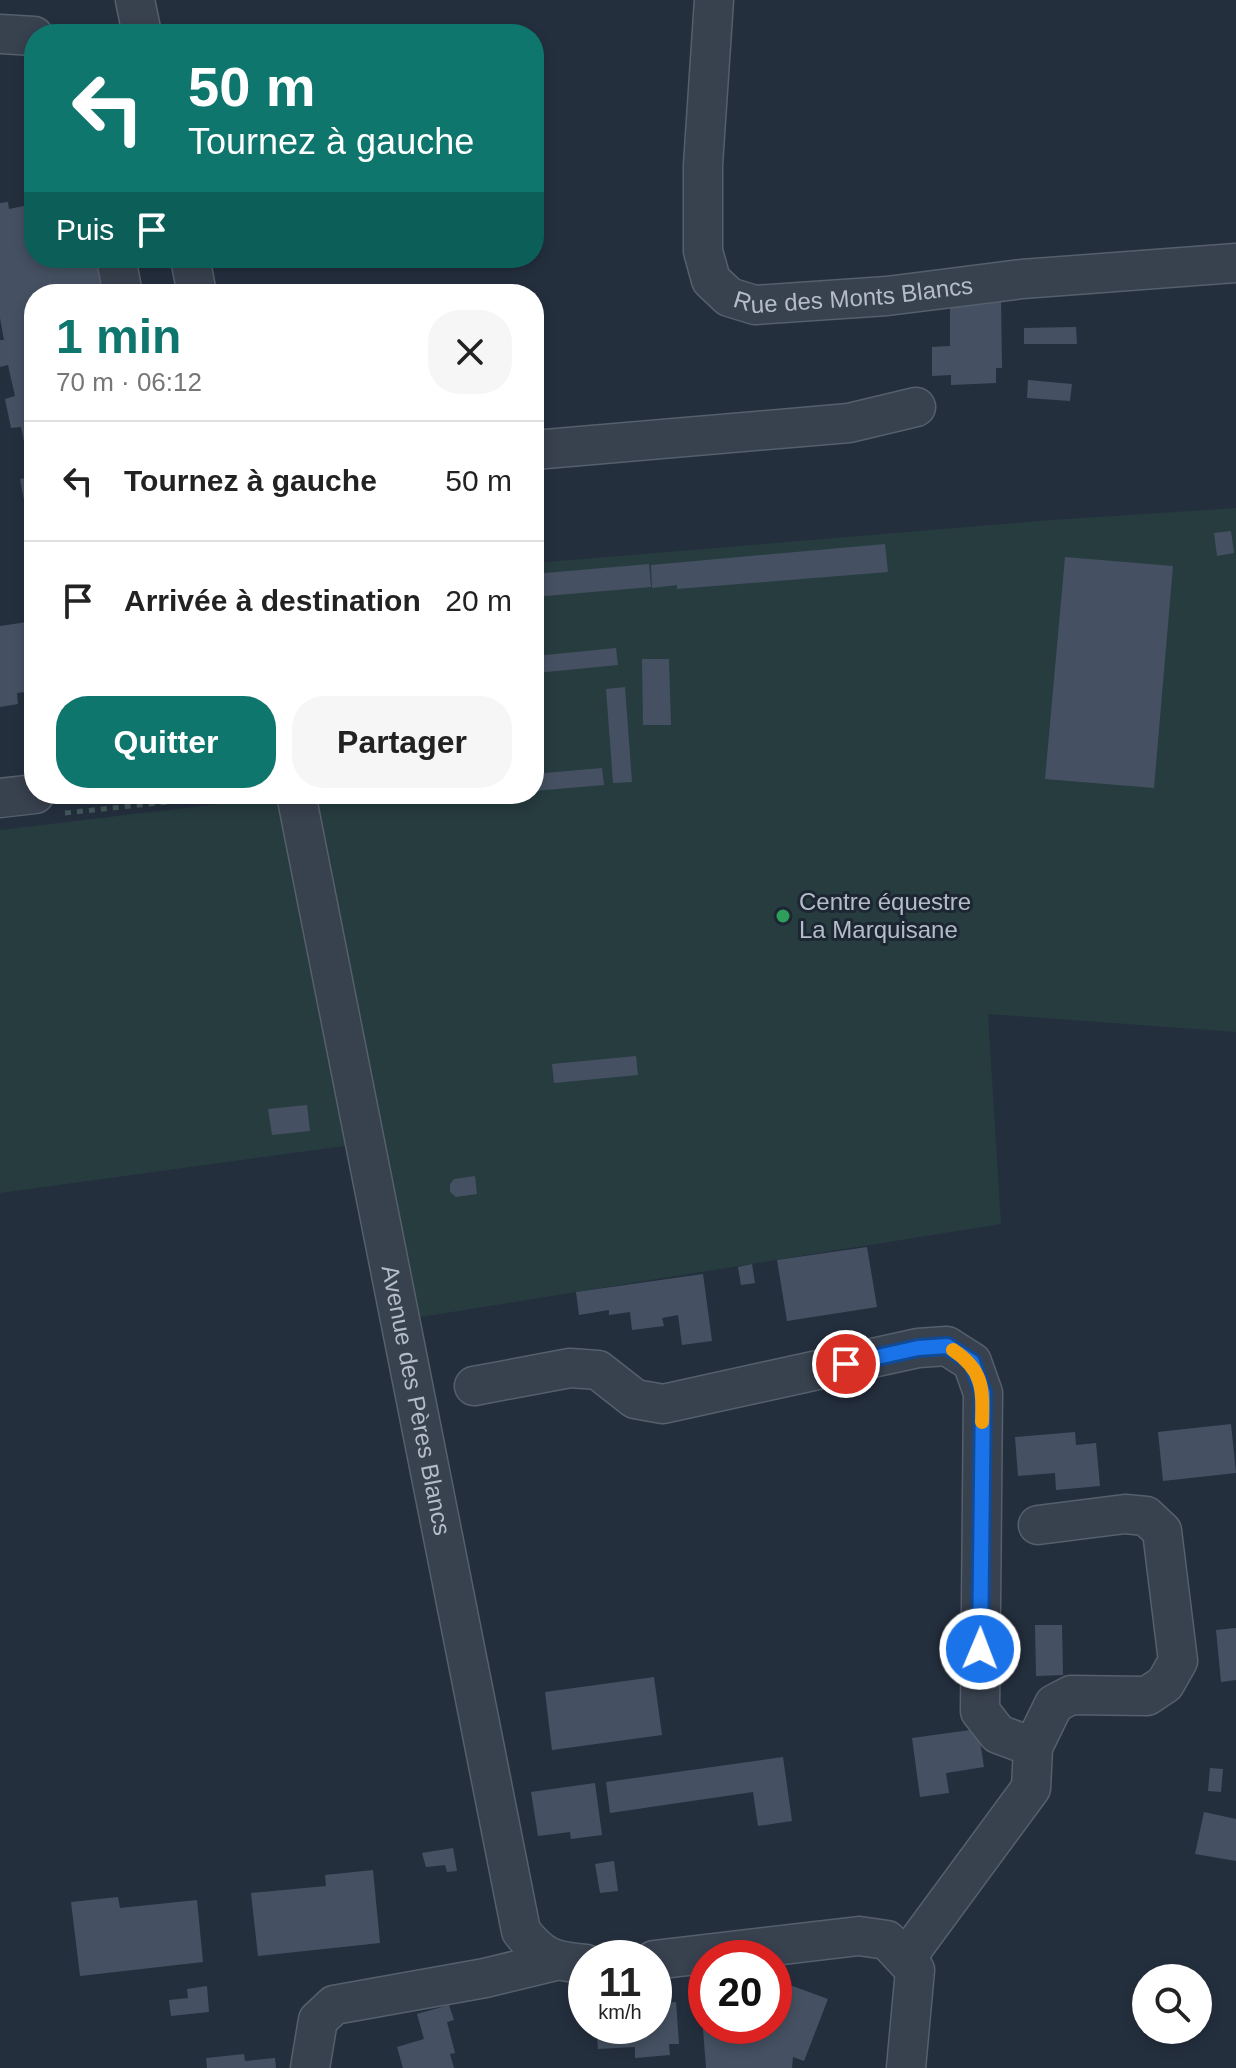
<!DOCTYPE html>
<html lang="fr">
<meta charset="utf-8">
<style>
body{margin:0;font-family:Arial,sans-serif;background:#f6f6f6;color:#222;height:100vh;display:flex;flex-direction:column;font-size:30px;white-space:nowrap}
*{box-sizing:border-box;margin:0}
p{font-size:26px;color:#767676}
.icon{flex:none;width:44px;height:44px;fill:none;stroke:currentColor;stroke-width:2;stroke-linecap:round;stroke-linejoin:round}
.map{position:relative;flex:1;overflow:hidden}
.side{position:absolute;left:24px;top:284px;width:520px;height:520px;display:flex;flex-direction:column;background:#fff;border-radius:32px;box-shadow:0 4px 12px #0003}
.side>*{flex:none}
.top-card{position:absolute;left:24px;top:24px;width:520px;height:244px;border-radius:32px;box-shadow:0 4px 12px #0003;background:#0f766e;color:#fff;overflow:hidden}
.controls{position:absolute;left:1132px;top:1964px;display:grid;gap:16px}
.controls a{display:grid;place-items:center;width:80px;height:80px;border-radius:50%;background:#fff;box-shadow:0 4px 12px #0003;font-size:40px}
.speed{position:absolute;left:568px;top:1940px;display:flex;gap:16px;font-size:40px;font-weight:700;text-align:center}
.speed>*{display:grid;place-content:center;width:104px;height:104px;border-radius:50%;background:#fff;box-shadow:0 4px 12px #0003;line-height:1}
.speed small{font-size:20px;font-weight:400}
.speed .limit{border:12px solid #d22;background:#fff;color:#111}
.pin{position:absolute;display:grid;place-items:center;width:68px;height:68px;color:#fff;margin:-34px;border:4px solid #fff;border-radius:50%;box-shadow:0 2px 8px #0007}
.me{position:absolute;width:88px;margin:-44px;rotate:1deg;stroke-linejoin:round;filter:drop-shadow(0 0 6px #0008)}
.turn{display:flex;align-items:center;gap:28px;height:168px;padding:0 32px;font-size:36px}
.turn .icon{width:104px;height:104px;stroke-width:2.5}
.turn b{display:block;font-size:56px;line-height:68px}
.then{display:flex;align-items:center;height:76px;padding:0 32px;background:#0003;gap:16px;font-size:30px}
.round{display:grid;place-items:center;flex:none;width:84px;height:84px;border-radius:32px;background:#f6f6f6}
.headline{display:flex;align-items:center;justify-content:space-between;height:136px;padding:0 32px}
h1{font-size:48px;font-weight:700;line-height:60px;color:#0f766e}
.cta{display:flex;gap:16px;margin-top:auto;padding:16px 32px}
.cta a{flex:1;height:92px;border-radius:32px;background:#0f766e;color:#fff;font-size:32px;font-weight:700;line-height:92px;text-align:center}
.cta a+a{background:#f6f6f6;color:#222}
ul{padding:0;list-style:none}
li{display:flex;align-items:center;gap:24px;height:120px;padding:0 32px;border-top:2px solid #e0e0e0}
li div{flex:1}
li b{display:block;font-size:30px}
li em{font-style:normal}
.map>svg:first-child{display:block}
.green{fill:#263c3f}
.building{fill:#455162}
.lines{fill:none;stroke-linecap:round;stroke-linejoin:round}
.minor-casing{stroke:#565f6c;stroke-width:41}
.path{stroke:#44595c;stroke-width:5;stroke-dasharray:6 6;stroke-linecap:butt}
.minor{stroke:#38414e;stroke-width:38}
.route-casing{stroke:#114b97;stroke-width:20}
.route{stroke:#1a73e8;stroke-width:14}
.slow{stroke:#f59e0b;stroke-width:14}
.leisure-dot{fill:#2e9e5b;stroke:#1d2633;stroke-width:3}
.labels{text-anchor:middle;stroke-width:6;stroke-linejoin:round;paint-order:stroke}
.street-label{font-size:24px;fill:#b4bcc9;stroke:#1d2633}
.poi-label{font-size:24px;fill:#b4bcc9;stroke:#1d2633;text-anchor:start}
</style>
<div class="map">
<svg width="1236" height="2068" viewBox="0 0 1236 2068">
<rect width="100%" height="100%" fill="#242f3e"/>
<path class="green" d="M1236,508V1032L988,1014L1001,1224L408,1319L307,794H534V563L1052,520Z
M286,796L359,1144L0,1193V830Z"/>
<path class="building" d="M8,202L9,209L34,204V258H100L107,294H34V510L26,511L20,479L31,477L21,427L11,428L5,399L15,396L8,365L0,367V340H4L0,318V203Z
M1001,297L1002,368H996V383L951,385V375L932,376V347L950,346V298Z
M1076,327L1077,344H1024V328Z
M1028,380L1072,384L1070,401L1027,398Z
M1231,531L1234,553L1217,556L1214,533Z
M885,544L888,572L677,589V585L652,588L651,565Z
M1065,557L1173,566L1154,788L1045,779Z
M649,564L651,587L534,597V574Z
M34,621V691L17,693L18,704L0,707V626Z
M616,648L618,665L536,673L535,656Z
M642,659H669L671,725H643Z
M625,687L632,782L613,783L606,689Z
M602,768L604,785L534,791V774Z
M428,794H481L482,796L429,801Z
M636,1056L638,1075L554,1083L552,1064Z
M307,1105L310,1131L272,1135L268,1109Z
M475,1176L477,1194L456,1197L450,1192V1184L454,1179Z
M867,1247L877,1307L787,1321L777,1260Z
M752,1264L755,1283L741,1285L738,1267Z
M703,1274L712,1341L682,1345L678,1315L662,1318L664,1326L632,1330L630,1312L609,1315V1310L579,1315L576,1292Z
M1231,1424L1236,1473L1163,1481L1158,1432Z
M1075,1432L1076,1445L1096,1443L1100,1486L1056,1490L1055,1473L1018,1476L1015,1437Z
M1035,1625H1062L1063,1675L1036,1676Z
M1236,1628V1680L1221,1682L1216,1630Z
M654,1677L662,1735L552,1750L545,1692Z
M978,1729L984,1767L946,1773L949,1793L920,1797L912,1738Z
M783,1757L792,1821L758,1826L753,1792L610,1813L606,1782Z
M1210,1768L1223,1769L1221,1792L1208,1791Z
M595,1783L602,1835L571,1839L570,1832L538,1836L531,1792Z
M1204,1812L1236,1819V1861L1195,1854Z
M453,1848L457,1871L447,1872L445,1865L426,1867L422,1853Z
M614,1861L618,1891L600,1893L595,1864Z
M373,1870L380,1943L258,1956L251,1893L326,1886L325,1875Z
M118,1897L120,1908L197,1900L203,1962L80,1976L71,1902Z
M787,1984L828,1999L804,2061L793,2057L792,2068H706L702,2016L706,2015V2026H774V2010L778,2009Z
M207,1986L209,2012L171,2016L169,2000L188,1998L187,1989Z
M676,2002L679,2044H669L670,2055L635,2058V2047L598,2049L596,2026H654V2004Z
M449,2005L454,2020L447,2022L455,2053L450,2054L454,2068H403L397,2047L424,2039L417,2014Z
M244,2054L245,2061L275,2058L276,2068H207L206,2058Z"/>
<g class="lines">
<g class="minor-casing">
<g id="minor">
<path d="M135,0L142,34"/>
<path id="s1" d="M714,0L703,165V251L711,280L729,297L755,305L887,296L1022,279L1236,263"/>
<path d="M0,34L34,36"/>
<path d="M116,258L123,294"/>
<path d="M190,258L197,294"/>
<path d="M534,450L849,423L916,407"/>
<path id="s2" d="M296,794L521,1931C542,1958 552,1961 586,1964"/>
<path d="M0,798L35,794"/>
<path d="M474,1386L570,1368L598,1370L635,1399L663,1404L918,1348L947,1346L972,1362L983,1393L980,1711L998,1734L1033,1747"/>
<path d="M906,1958L1031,1788L1033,1747L1054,1704L1071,1695L1147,1696L1165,1684L1178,1661L1162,1531L1146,1516L1125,1514L1038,1525"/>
<path d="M654,1960L859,1936L887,1940L915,1970L906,2068"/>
<path d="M310,2068L318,2020L334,2005L485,1978L555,1961"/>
</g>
</g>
<path class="path" d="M65,813L243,794"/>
<use href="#minor" class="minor"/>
</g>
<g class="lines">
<g class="route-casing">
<path id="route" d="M846,1364L918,1348L947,1346L972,1362L983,1393L980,1649"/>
</g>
<use href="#route" class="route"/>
<path class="slow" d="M953,1350C983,1370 983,1388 982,1422"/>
</g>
<circle class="leisure-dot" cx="783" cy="916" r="8"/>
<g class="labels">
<g class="street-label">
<text dy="8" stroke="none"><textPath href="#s1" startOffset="432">Rue des Monts Blancs</textPath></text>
<text dy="8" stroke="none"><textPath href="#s2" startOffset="618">Avenue des Pères Blancs</textPath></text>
</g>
<g class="poi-label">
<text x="799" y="910">Centre équestre<tspan x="799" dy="28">La Marquisane</tspan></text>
</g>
</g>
</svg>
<div class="controls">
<a><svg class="icon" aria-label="search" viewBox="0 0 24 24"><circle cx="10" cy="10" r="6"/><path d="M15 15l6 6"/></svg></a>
</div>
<div class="speed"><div>11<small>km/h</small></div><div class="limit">20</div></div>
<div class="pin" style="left:846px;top:1364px;background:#d93025"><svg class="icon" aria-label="arrive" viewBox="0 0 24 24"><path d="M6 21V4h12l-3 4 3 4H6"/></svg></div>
<svg class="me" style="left:980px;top:1649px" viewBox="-20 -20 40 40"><circle r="17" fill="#1a73e8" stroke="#fff" stroke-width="3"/><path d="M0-11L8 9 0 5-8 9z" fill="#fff"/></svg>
<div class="top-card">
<div class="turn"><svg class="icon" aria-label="left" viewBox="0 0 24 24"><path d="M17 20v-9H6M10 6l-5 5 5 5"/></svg><div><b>50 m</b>Tournez à gauche</div></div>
<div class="then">Puis<svg class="icon" aria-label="arrive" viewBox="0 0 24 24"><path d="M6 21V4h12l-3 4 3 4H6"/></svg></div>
</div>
<section class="side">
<div class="headline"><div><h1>1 min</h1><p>70 m · 06:12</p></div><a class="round"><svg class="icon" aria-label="close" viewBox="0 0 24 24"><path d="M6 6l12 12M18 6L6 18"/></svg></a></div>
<ul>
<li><svg class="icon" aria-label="left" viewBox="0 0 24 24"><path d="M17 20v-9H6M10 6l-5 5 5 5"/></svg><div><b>Tournez à gauche</b></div><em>50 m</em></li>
<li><svg class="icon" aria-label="arrive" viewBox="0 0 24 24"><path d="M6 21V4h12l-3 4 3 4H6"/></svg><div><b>Arrivée à destination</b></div><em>20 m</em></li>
</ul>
<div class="cta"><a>Quitter</a><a>Partager</a></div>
</section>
</div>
